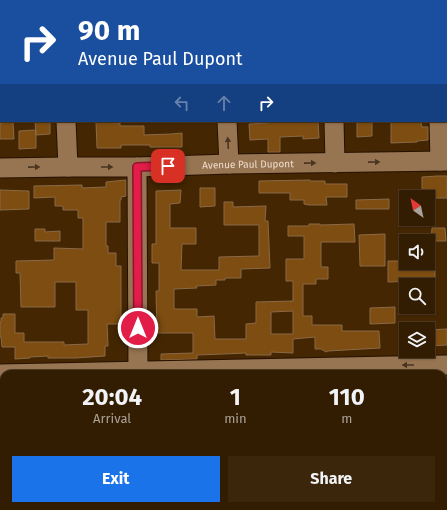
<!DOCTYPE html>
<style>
body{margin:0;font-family:"Fira Sans",sans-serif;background:#3b260c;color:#f1f3f6;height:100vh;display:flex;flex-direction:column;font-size:15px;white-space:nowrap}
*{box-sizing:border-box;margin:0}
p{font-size:13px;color:#a9a299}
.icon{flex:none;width:22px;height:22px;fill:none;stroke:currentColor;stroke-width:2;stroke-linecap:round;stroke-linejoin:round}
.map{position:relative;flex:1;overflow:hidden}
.drawer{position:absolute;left:0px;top:370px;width:447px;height:140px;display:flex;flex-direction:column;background:#331d02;border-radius:12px 12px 0 0;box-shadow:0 1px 3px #0004,0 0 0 1px #4e3b24}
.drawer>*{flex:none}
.guide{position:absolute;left:0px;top:0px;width:447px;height:122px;box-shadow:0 1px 3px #0004,0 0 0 1px #4e3b24;background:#1a4fa0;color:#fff;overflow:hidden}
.needle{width:26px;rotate:327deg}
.fabs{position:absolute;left:399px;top:190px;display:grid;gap:8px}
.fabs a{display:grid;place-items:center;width:36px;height:36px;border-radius:0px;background:#331d02;box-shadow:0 1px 3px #0004,0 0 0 1px #4e3b24;font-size:20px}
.pin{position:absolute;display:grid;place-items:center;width:34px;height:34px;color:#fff;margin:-17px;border-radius:8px;box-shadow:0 2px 6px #0006}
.me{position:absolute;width:44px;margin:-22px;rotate:0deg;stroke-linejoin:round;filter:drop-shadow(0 0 3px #0008)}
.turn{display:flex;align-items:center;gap:14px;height:84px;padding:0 12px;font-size:18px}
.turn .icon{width:52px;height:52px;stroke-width:2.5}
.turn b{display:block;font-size:28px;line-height:34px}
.lanes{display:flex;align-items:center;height:38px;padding:0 12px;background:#0003;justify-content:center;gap:20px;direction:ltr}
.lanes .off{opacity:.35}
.eta{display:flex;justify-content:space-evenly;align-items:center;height:68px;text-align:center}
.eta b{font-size:24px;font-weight:700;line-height:28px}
.cta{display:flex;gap:8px;margin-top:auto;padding:8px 12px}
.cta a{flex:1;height:46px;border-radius:0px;background:#1a73e8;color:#fff;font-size:16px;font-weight:700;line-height:46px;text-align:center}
.cta a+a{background:#3b260c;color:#f1f3f6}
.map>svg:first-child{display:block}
.building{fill:#7d4d11;stroke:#8b6947;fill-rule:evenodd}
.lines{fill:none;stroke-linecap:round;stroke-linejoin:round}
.minor-casing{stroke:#261100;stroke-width:21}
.minor{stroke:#977552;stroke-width:19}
.oneway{fill:#4a3521}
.route-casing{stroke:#92132f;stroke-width:10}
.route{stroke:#e11d48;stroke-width:7}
.labels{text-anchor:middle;stroke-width:4;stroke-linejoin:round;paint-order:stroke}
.street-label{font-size:10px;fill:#efdcc9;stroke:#211306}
</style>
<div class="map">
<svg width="447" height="510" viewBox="0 0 447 510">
<rect width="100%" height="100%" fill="#442702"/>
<path class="building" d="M35,121H50V134L36,135Z
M268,121H279V122L318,121L319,138L303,139V136L280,137V152H268V139L250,140L249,124L268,123Z
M391,121H420V123H421L422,127H428V140L417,141V142L391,143Z
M13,122L14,139H0V123Z
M96,122L120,123V126H144V135L171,134L182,133V147H150V145H121V148H97Z
M357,122H372V136L357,137Z
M36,130V148L19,149V131Z
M437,176H447V198H428V197H422V177Z
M126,180V196L121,197V200H120V222H106V246H108V253H116V266H121V324H107L108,346H105V356L76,358H48V356L30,357V358L15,359V347H2L1,337H0V322H1V318H3V314H15V333H24V342H64V345L88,344V310H76V282H55V307H21L20,273H16V261L54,260V248L83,249V218H78V210H63V206H55V197L34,198V186L82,185V188L106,187V182Z
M310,180V181H325V184H347V197H326L327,205H309L304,204V200H290V193H259V181Z
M200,188H215V206L200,207Z
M0,190L29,191V209L0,210Z
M181,190L180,203L170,204V228H196V244H182L181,270H219V257L259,256V225H224V202H233V207L266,206L265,221H268L270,268L241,269V278H225V280H216V285L196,286L197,288L174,289V309H197V317L214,316L215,339H246V324L256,323V302L293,301V281H286V259H304V236H288V226H309V224H320V225L354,224L355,242H321V267H328V279H316V284H303V316H312V325H342V331H379L380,348L328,351L326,352L321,349H315V337L293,339V353L271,352V355H246V353L223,354L197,355V359L161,360V354L193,353V333H157L156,291H159V263H152V244H156V191ZM293,311V334H271V312Z
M389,199V209H356V200Z
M432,228H445L446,241H431Z
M35,229H45V232L60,231V241H35Z
M385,234V266H360L359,235Z
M388,261H406V263H435V285H416V281L388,282Z
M395,307V323L370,324V308Z
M447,329V345L428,346V330Z"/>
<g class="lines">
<g class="minor-casing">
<g id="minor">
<path d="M62,0V1"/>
<path d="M222,0V1"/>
<path d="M329,0V1"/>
<path d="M446,25H447"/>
<path d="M66,121L68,167"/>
<path d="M227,121L229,164"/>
<path d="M334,121L335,163"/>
<path d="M439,121L440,161"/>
<path d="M137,167L138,374"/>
<path id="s1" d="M0,168L68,167H137L229,164L447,161"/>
<path d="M0,374L392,366L447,365"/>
<path d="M141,506V510"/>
</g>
</g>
<use href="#minor" class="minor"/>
</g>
<defs><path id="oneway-solid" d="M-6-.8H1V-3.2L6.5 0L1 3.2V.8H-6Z"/></defs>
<g class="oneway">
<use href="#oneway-solid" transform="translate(228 143) rotate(-93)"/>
<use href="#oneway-solid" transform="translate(374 162) rotate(-1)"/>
<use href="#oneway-solid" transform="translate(310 163) rotate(-1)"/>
<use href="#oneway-solid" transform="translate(34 167) rotate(-1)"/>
<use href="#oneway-solid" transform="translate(107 167)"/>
<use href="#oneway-solid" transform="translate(408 365) rotate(180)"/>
</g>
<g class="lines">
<g class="route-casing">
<path id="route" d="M138,328L137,167L168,166"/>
</g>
<use href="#route" class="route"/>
</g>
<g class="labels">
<g class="street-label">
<text dy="4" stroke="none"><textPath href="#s1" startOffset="248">Avenue Paul Dupont</textPath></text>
</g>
</g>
</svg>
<div class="fabs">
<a><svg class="needle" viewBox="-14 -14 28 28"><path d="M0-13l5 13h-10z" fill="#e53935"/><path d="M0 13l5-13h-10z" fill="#a9a299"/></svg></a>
<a><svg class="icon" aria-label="sound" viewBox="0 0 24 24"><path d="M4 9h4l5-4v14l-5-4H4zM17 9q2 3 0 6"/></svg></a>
<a><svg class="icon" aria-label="search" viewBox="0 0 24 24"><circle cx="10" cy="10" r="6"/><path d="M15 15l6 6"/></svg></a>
<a><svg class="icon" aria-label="layers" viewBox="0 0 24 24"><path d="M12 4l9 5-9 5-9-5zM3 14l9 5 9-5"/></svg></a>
</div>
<div class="pin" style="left:168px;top:166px;background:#d93025"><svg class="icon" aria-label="arrive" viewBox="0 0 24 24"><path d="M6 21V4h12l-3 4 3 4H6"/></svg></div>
<svg class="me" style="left:138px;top:328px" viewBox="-20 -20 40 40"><circle r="17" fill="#e11d48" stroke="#fff" stroke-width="3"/><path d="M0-11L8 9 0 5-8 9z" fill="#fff"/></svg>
<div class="guide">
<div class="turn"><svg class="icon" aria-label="right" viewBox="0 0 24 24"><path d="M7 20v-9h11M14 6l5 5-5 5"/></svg><div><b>90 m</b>Avenue Paul Dupont</div></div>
<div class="lanes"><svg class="icon off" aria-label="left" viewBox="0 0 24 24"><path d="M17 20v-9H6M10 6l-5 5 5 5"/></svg><svg class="icon off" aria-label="ahead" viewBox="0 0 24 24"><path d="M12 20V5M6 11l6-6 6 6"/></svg><svg class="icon" aria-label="right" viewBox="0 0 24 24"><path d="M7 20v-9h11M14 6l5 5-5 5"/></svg></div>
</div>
<section class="drawer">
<div class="eta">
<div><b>20:04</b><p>Arrival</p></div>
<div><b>1</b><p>min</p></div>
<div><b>110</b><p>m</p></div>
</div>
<div class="cta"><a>Exit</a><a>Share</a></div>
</section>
</div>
